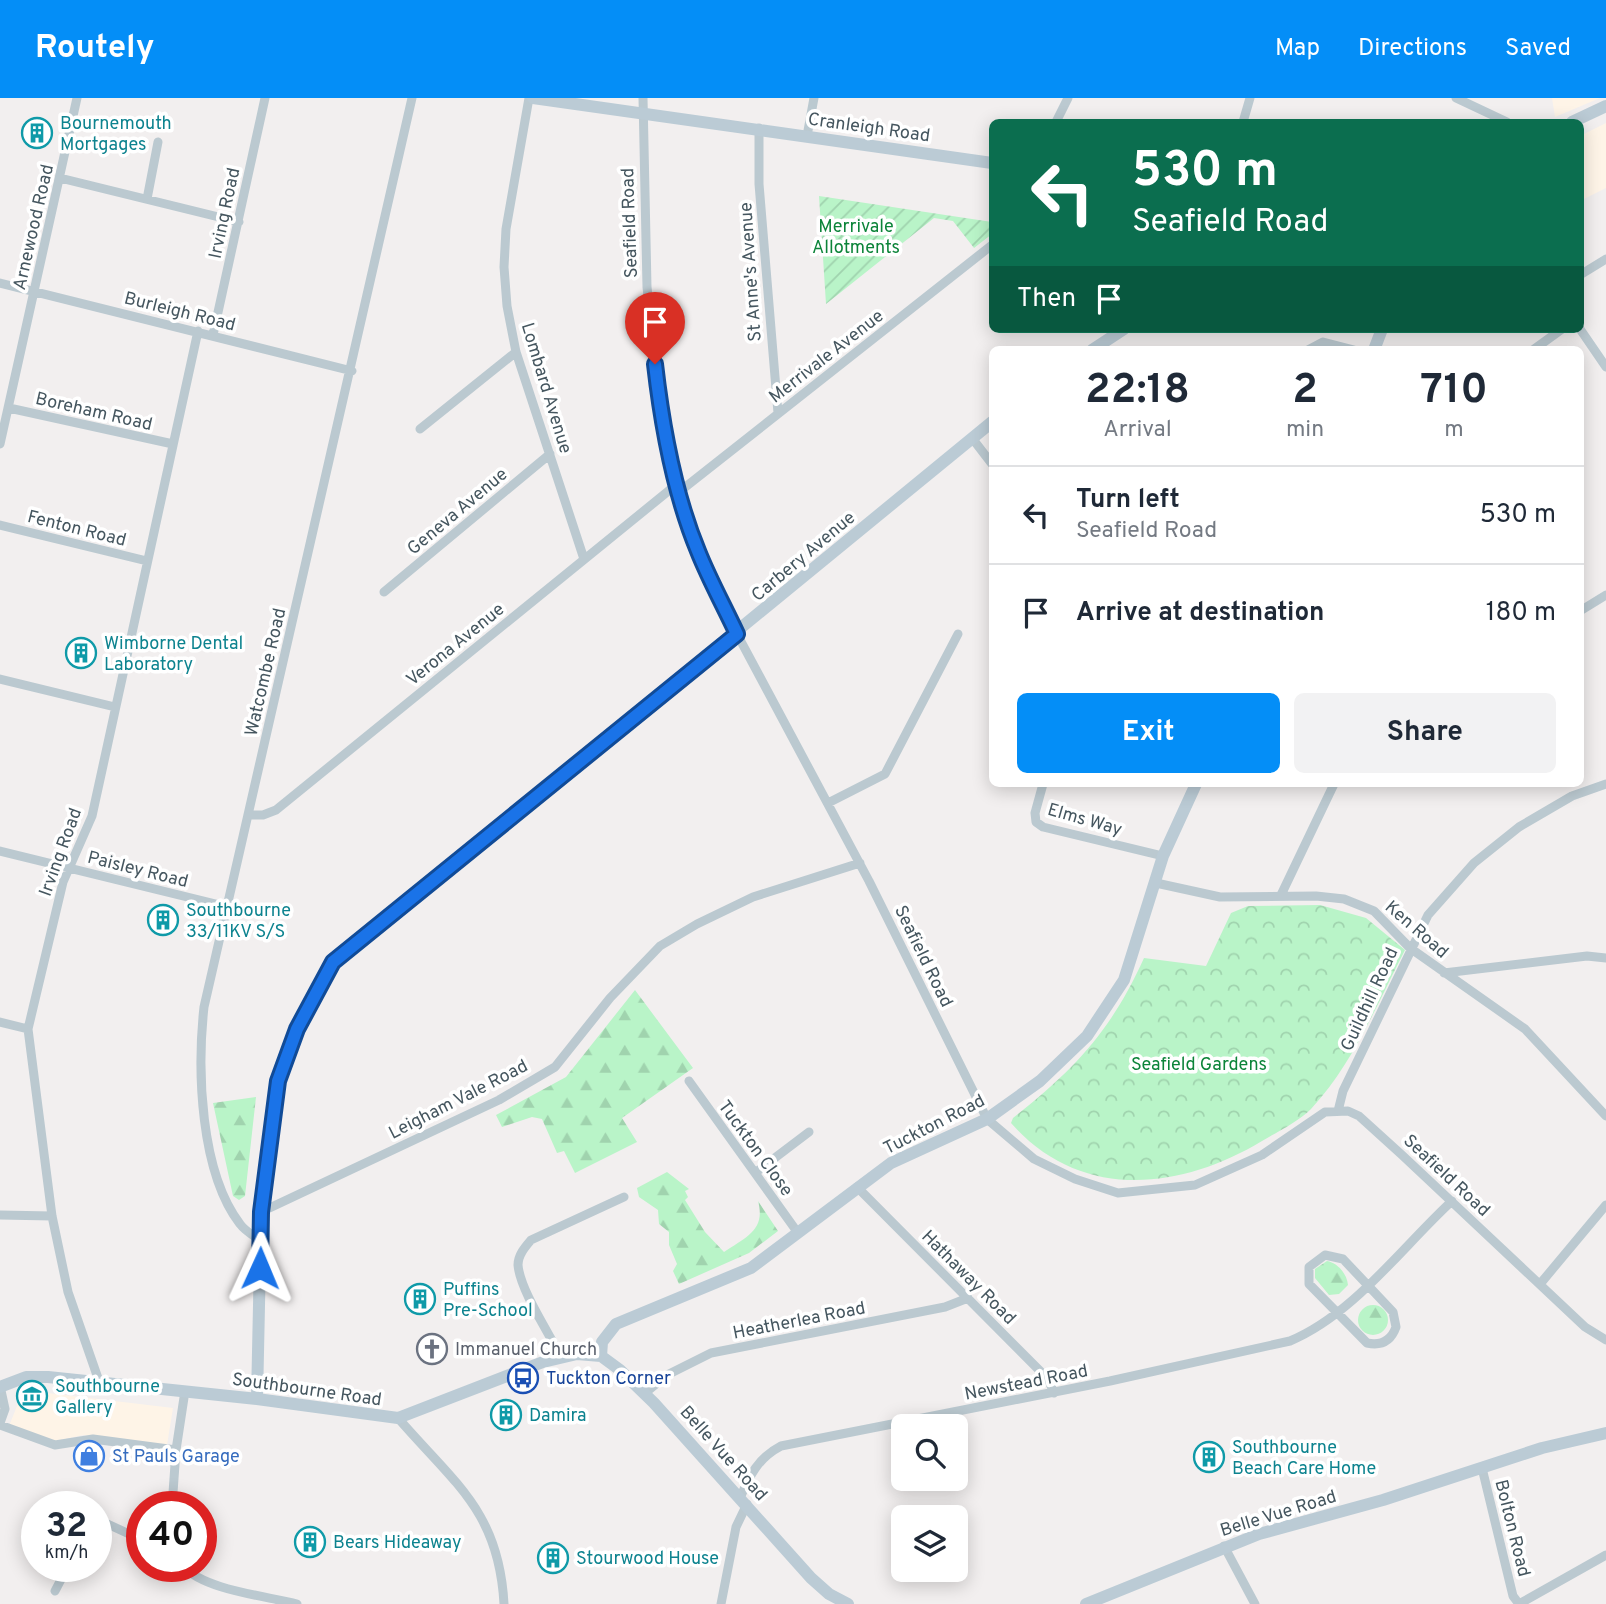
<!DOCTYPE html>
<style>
body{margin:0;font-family:Overpass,sans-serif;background:#f2f2f3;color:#1f2937;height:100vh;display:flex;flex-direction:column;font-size:26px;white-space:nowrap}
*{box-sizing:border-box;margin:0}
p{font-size:23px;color:#747a83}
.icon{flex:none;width:38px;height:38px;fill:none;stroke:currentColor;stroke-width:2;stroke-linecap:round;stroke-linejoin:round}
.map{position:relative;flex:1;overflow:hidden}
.sheet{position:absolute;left:989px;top:248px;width:595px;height:441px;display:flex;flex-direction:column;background:#fff;border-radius:10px;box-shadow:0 4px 18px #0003}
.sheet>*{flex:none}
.hud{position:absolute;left:989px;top:21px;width:595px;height:214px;border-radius:10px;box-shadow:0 4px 18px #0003;background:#0b6e4f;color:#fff;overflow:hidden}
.tools{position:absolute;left:891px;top:1316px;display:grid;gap:14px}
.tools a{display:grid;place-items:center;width:77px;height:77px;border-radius:10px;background:#fff;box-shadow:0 4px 18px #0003;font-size:35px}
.speed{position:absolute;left:21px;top:1393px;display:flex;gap:14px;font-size:35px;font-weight:700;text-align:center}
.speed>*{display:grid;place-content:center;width:91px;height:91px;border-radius:50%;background:#fff;box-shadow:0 4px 18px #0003;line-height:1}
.speed small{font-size:18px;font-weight:400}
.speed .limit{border:10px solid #d22;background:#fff;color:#111}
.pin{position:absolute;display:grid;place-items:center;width:60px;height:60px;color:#fff;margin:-72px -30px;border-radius:50% 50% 50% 0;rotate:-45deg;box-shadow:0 0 7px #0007}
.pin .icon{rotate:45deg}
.me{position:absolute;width:77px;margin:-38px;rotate:1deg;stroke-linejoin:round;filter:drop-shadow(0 0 5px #0008)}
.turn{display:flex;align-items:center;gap:24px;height:147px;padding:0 28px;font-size:32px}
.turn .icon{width:91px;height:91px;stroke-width:2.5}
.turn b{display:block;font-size:49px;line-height:60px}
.then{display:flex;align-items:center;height:66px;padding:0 28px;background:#0003;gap:14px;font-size:26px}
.eta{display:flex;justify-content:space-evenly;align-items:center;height:119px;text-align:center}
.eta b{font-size:42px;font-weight:700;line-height:49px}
.cta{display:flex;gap:14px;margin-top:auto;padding:14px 28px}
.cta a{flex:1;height:80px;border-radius:10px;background:#048ef7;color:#fff;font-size:28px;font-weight:700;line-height:80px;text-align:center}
.cta a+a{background:#f2f2f3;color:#1f2937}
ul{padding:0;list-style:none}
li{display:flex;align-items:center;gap:21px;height:98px;padding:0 28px;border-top:2px solid #e0e1e3}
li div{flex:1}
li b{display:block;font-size:26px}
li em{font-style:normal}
header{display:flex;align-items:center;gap:42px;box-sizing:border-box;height:98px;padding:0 35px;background:#048ef7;color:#fff}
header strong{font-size:33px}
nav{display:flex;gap:38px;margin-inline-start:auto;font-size:24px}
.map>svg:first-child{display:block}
.commercial{fill:#fef4e7}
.forest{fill:url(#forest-firs)}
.park{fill:url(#park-crowns)}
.garden{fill:url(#garden-furrows)}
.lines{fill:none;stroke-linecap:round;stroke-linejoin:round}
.street{stroke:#bbc9d0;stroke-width:9}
.secondary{stroke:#bbcbd5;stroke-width:12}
.route-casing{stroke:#114b97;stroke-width:18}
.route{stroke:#1a73e8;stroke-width:12}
.labels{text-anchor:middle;stroke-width:7;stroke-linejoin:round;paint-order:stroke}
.culture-label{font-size:18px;fill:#0d838f;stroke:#fff;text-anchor:start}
.street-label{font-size:18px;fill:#45565f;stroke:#fff}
.park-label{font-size:18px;fill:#0c8439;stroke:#fff}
.worship-label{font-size:18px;fill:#5b616d;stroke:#fff;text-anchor:start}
.transit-label{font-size:18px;fill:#164399;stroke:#fff;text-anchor:start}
.shop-label{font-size:18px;fill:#366cbe;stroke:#fff;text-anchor:start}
</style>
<header>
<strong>Routely</strong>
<nav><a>Map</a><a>Directions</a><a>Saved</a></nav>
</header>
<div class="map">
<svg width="1606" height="1506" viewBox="0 0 1606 1506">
<defs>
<pattern id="forest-firs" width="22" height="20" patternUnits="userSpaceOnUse" patternTransform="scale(1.75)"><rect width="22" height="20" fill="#b9f4c8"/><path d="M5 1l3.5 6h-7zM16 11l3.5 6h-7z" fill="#a0d3ae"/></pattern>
<pattern id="park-crowns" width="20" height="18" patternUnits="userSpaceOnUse" patternTransform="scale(1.75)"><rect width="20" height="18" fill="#b9f4c8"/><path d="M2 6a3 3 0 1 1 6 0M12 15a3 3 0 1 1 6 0" fill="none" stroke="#a0d3ae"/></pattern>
<pattern id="garden-furrows" width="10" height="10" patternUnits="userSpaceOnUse" patternTransform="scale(1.75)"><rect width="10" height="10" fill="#b9f4c8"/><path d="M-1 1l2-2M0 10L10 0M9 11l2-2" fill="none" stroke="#a0d3ae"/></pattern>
</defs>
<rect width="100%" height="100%" fill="#f2efef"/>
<path class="commercial" d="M1552,0H1600L1555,19Z
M1606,25V90L1580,103V38Z
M31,1293L173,1310L167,1347L83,1337L51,1344L9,1328L21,1298Z"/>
<path class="forest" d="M635,892L693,970L622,1020L637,1044L575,1075L564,1053L557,1055L542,1021L532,1019L502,1029L496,1017L566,979Z
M256,999L245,1098L239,1102L233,1098L213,1005Z
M667,1074L689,1091L685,1093L688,1099L685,1102L705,1134L724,1154C746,1139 766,1132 758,1103L778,1133L749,1155L679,1186L673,1173L677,1166L669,1147V1134L659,1126L658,1112L639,1099L637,1090Z
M1327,1163C1338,1165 1347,1176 1348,1187L1339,1196L1329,1197L1315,1180V1171Z
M1358 1222a15 15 0 1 1 30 0a15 15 0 1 1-30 0Z"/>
<path class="park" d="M1320,807L1366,820L1405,852C1377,906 1353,966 1311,1011C1298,1024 1277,1034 1262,1043C1179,1093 1080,1103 1011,1025L1013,1020C1075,971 1111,933 1144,860L1206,868L1231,815L1248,808Z"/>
<path class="garden" d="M819,98L992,124V136L974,150L953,123L934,120L826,206Z"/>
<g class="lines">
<path class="street" d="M529,0L506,131L504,169L507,208L516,254L584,461
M643,0L647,189L661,317L697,452L737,536L869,783L987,1021L1034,1061L1075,1081L1118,1095L1195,1087L1262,1057L1325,1014L1348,1013L1359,1018L1402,1057L1585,1229L1606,1242
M1456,0L1507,24
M1056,24L1068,0
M1243,24L1250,0
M759,30V86L778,315
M807,38L814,0
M60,80L239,124
M147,101L158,44
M1580,177L1606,161
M0,185L352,273
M1580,231L1606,269
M213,237L265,0
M1308,252L1323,244L1354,252
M1533,252L1562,231
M9,310L173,346
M420,331L516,254
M972,340L992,366
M0,346L77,0
M679,394L992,147
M0,427L147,463
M384,494L550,356
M1580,513L1606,497
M0,581L115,609
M1043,686L1035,715L1036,724L1043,729L1163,758
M828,705L885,676L958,536
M248,717H263L276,712L677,386
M0,753L228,809
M1156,785L1220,799L1316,798L1344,801L1374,813L1410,850L1525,931L1606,1018
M1281,797L1334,686
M1444,875L1587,858L1606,860
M0,924L28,931
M689,983L798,1135
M1338,1013L1343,993L1428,817L1474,765L1519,729L1572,698L1606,686
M755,1075L809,1034
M857,1089L1048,1281L1054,1295
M261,1114L499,1002L555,969L610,900L660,848L697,826L753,799L860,765
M0,1117L52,1118
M261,1143C254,1138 245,1133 240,1126C200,1074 197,972 204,909L412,0
M1325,1157L1343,1161L1393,1214L1396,1229C1391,1243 1381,1248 1367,1245L1309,1186V1169Z
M1540,1186L1606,1107
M561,1259C549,1235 520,1192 518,1167C518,1157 525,1149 531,1142L624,1099
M100,1286L68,1194L52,1118L28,931L63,784L92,718L198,233
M0,1288L5,1311L0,1325
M645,1295L667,1277L711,1255L945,1209L968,1200
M398,1320C454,1385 499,1413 504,1506
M0,1327L55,1347L93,1341L176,1352
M1482,1370L1513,1498L1519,1506L1606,1457
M740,1400C750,1377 758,1360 781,1348L1110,1283L1290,1243C1353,1217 1402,1149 1452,1103
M172,1409L176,1352L185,1293
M96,1423H101L142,1442
M1224,1448L1255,1506
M183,1468C204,1492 266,1498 297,1506
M55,1493L68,1468
M721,1506L736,1429L747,1406"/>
<path class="secondary" d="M533,0L992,65
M1572,24L1606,8
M1092,252L1124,231
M1374,252L1382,231
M601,1258L602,1244L616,1226L751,1170L891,1065L987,1021L1040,983L1087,938L1124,882L1163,758L1196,686
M0,1289L26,1279H48L257,1301L398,1320L543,1264L577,1256L601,1258L620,1272L654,1305L811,1480L829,1496L848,1506
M257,1301L261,1114L278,983L297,931L333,864L992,324
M1086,1506L1259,1436L1383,1402L1542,1350L1606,1335"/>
</g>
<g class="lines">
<g class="route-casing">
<path id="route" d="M260,1170L261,1114L278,983L297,931L333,864L737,536C724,508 709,481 698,453C674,395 662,328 655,266"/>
</g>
<use href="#route" class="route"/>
</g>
<defs>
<g id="building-ring" transform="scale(1.575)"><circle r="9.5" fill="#fff" stroke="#0f9aa8" stroke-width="1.5"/><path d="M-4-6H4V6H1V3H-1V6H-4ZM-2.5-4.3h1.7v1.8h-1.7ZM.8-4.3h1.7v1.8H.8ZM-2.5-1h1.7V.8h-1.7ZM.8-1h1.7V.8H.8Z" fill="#0f9aa8"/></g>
<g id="church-ring" transform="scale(1.575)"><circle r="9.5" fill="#fff" stroke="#6b7280" stroke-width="1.5"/><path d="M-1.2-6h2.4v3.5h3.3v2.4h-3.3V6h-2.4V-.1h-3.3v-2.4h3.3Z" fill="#6b7280"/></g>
<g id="bus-ring" transform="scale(1.575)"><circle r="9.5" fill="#fff" stroke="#1a4fb4" stroke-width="1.5"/><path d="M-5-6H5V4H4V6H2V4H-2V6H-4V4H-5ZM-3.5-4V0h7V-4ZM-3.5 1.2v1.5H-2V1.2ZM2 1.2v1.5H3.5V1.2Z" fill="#1a4fb4"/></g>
<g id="museum-ring" transform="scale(1.575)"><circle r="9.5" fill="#fff" stroke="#0f9aa8" stroke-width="1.5"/><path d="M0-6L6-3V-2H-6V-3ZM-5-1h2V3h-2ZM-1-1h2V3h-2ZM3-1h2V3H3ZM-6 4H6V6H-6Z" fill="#0f9aa8"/></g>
<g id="shop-ring" transform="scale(1.575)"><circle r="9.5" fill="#fff" stroke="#3f7fe0" stroke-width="1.5"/><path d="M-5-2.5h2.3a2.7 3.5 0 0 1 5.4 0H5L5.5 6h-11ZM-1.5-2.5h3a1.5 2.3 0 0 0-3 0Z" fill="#3f7fe0"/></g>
</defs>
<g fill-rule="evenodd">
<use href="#building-ring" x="37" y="35"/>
<use href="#building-ring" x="81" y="555"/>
<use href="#building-ring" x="163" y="822"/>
<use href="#building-ring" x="420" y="1201"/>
<use href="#church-ring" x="432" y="1251"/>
<use href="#bus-ring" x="523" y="1280"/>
<use href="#museum-ring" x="32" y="1298"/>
<use href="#building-ring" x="506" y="1317"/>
<use href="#shop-ring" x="89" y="1358"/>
<use href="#building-ring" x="1209" y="1359"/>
<use href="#building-ring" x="310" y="1444"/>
<use href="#building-ring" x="553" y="1460"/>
</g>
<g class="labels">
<g class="culture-label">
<text x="60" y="31">Bournemouth<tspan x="60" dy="21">Mortgages</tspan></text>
<text x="104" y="551">Wimborne Dental<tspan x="104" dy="21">Laboratory</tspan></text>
<text x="186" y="818">Southbourne<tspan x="186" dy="21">33/11KV S/S</tspan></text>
<text x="443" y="1197">Puffins<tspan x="443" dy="21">Pre-School</tspan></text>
<text x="55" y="1294">Southbourne<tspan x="55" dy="21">Gallery</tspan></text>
<text x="529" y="1323">Damira</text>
<text x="1232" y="1355">Southbourne<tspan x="1232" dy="21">Beach Care Home</tspan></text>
<text x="333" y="1450">Bears Hideaway</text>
<text x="576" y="1466">Stourwood House</text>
</g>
<g class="street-label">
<text transform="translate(869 29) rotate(8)" y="6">Cranleigh Road</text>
<text transform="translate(224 115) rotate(-78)" y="6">Irving Road</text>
<text transform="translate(629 125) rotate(-92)" y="6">Seafield Road</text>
<text transform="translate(33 129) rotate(-77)" y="6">Arnewood Road</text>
<text transform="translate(750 174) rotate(-94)" y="6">St Anne's Avenue</text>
<text transform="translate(180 213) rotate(14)" y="6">Burleigh Road</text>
<text transform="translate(826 258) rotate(-38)" y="6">Merrivale Avenue</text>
<text transform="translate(547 290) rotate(73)" y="6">Lombard Avenue</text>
<text transform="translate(94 313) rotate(13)" y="6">Boreham Road</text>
<text transform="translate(457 413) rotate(-40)" y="6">Geneva Avenue</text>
<text transform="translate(77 430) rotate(14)" y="6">Fenton Road</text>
<text transform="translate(803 458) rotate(-40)" y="6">Carbery Avenue</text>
<text transform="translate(455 546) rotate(-39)" y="6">Verona Avenue</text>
<text transform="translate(265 574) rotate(-77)" y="6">Watcombe Road</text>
<text transform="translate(1085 721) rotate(16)" y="6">Elms Way</text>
<text transform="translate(60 754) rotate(-70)" y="6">Irving Road</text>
<text transform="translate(138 771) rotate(14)" y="6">Paisley Road</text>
<text transform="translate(1417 831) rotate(41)" y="6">Ken Road</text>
<text transform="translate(924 858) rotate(64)" y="6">Seafield Road</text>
<text transform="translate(1369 901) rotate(-65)" y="6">Guildhill Road</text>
<text transform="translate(458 1001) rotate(-27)" y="6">Leigham Vale Road</text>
<text transform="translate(934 1026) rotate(-27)" y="6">Tuckton Road</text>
<text transform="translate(756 1050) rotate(54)" y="6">Tuckton Close</text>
<text transform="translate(1447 1077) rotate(43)" y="6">Seafield Road</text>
<text transform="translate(969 1179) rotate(45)" y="6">Hathaway Road</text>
<text transform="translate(799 1222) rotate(-11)" y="6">Heatherlea Road</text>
<text transform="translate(1026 1284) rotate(-11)" y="6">Newstead Road</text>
<text transform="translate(307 1291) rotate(8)" y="6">Southbourne Road</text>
<text transform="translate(724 1355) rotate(48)" y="6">Belle Vue Road</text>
<text transform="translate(1278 1415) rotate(-17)" y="6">Belle Vue Road</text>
<text transform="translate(1513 1430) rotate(76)" y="6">Bolton Road</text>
</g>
<g class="park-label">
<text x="856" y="134">Merrivale<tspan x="856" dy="21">Allotments</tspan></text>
<text x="1199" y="972">Seafield Gardens</text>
</g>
<g class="worship-label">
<text x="455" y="1257">Immanuel Church</text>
</g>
<g class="transit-label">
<text x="546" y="1286">Tuckton Corner</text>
</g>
<g class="shop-label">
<text x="112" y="1364">St Pauls Garage</text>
</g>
</g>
</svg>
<div class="tools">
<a><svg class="icon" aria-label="search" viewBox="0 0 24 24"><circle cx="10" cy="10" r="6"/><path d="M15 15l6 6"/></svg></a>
<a><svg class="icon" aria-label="layers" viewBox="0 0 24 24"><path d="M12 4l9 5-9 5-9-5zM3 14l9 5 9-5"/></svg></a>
</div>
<div class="speed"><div>32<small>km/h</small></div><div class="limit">40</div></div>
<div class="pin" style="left:655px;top:266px;background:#d93025"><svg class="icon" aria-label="arrive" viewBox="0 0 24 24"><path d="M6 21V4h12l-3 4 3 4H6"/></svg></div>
<svg class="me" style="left:260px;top:1170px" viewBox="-20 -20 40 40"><path d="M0-17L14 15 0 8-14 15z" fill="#1a73e8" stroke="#fff" stroke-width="4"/></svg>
<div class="hud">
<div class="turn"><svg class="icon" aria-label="left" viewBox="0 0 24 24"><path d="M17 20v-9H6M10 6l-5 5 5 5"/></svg><div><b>530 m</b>Seafield Road</div></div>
<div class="then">Then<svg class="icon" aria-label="arrive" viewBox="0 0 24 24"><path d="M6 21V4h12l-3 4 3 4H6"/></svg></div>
</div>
<section class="sheet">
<div class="eta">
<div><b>22:18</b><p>Arrival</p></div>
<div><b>2</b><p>min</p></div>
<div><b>710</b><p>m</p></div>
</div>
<ul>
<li><svg class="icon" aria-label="left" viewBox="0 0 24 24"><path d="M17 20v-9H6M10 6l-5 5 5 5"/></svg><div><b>Turn left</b><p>Seafield Road</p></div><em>530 m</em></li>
<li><svg class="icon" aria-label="arrive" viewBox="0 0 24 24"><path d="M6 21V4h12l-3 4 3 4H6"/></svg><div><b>Arrive at destination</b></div><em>180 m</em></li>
</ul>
<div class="cta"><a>Exit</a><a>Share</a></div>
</section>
</div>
